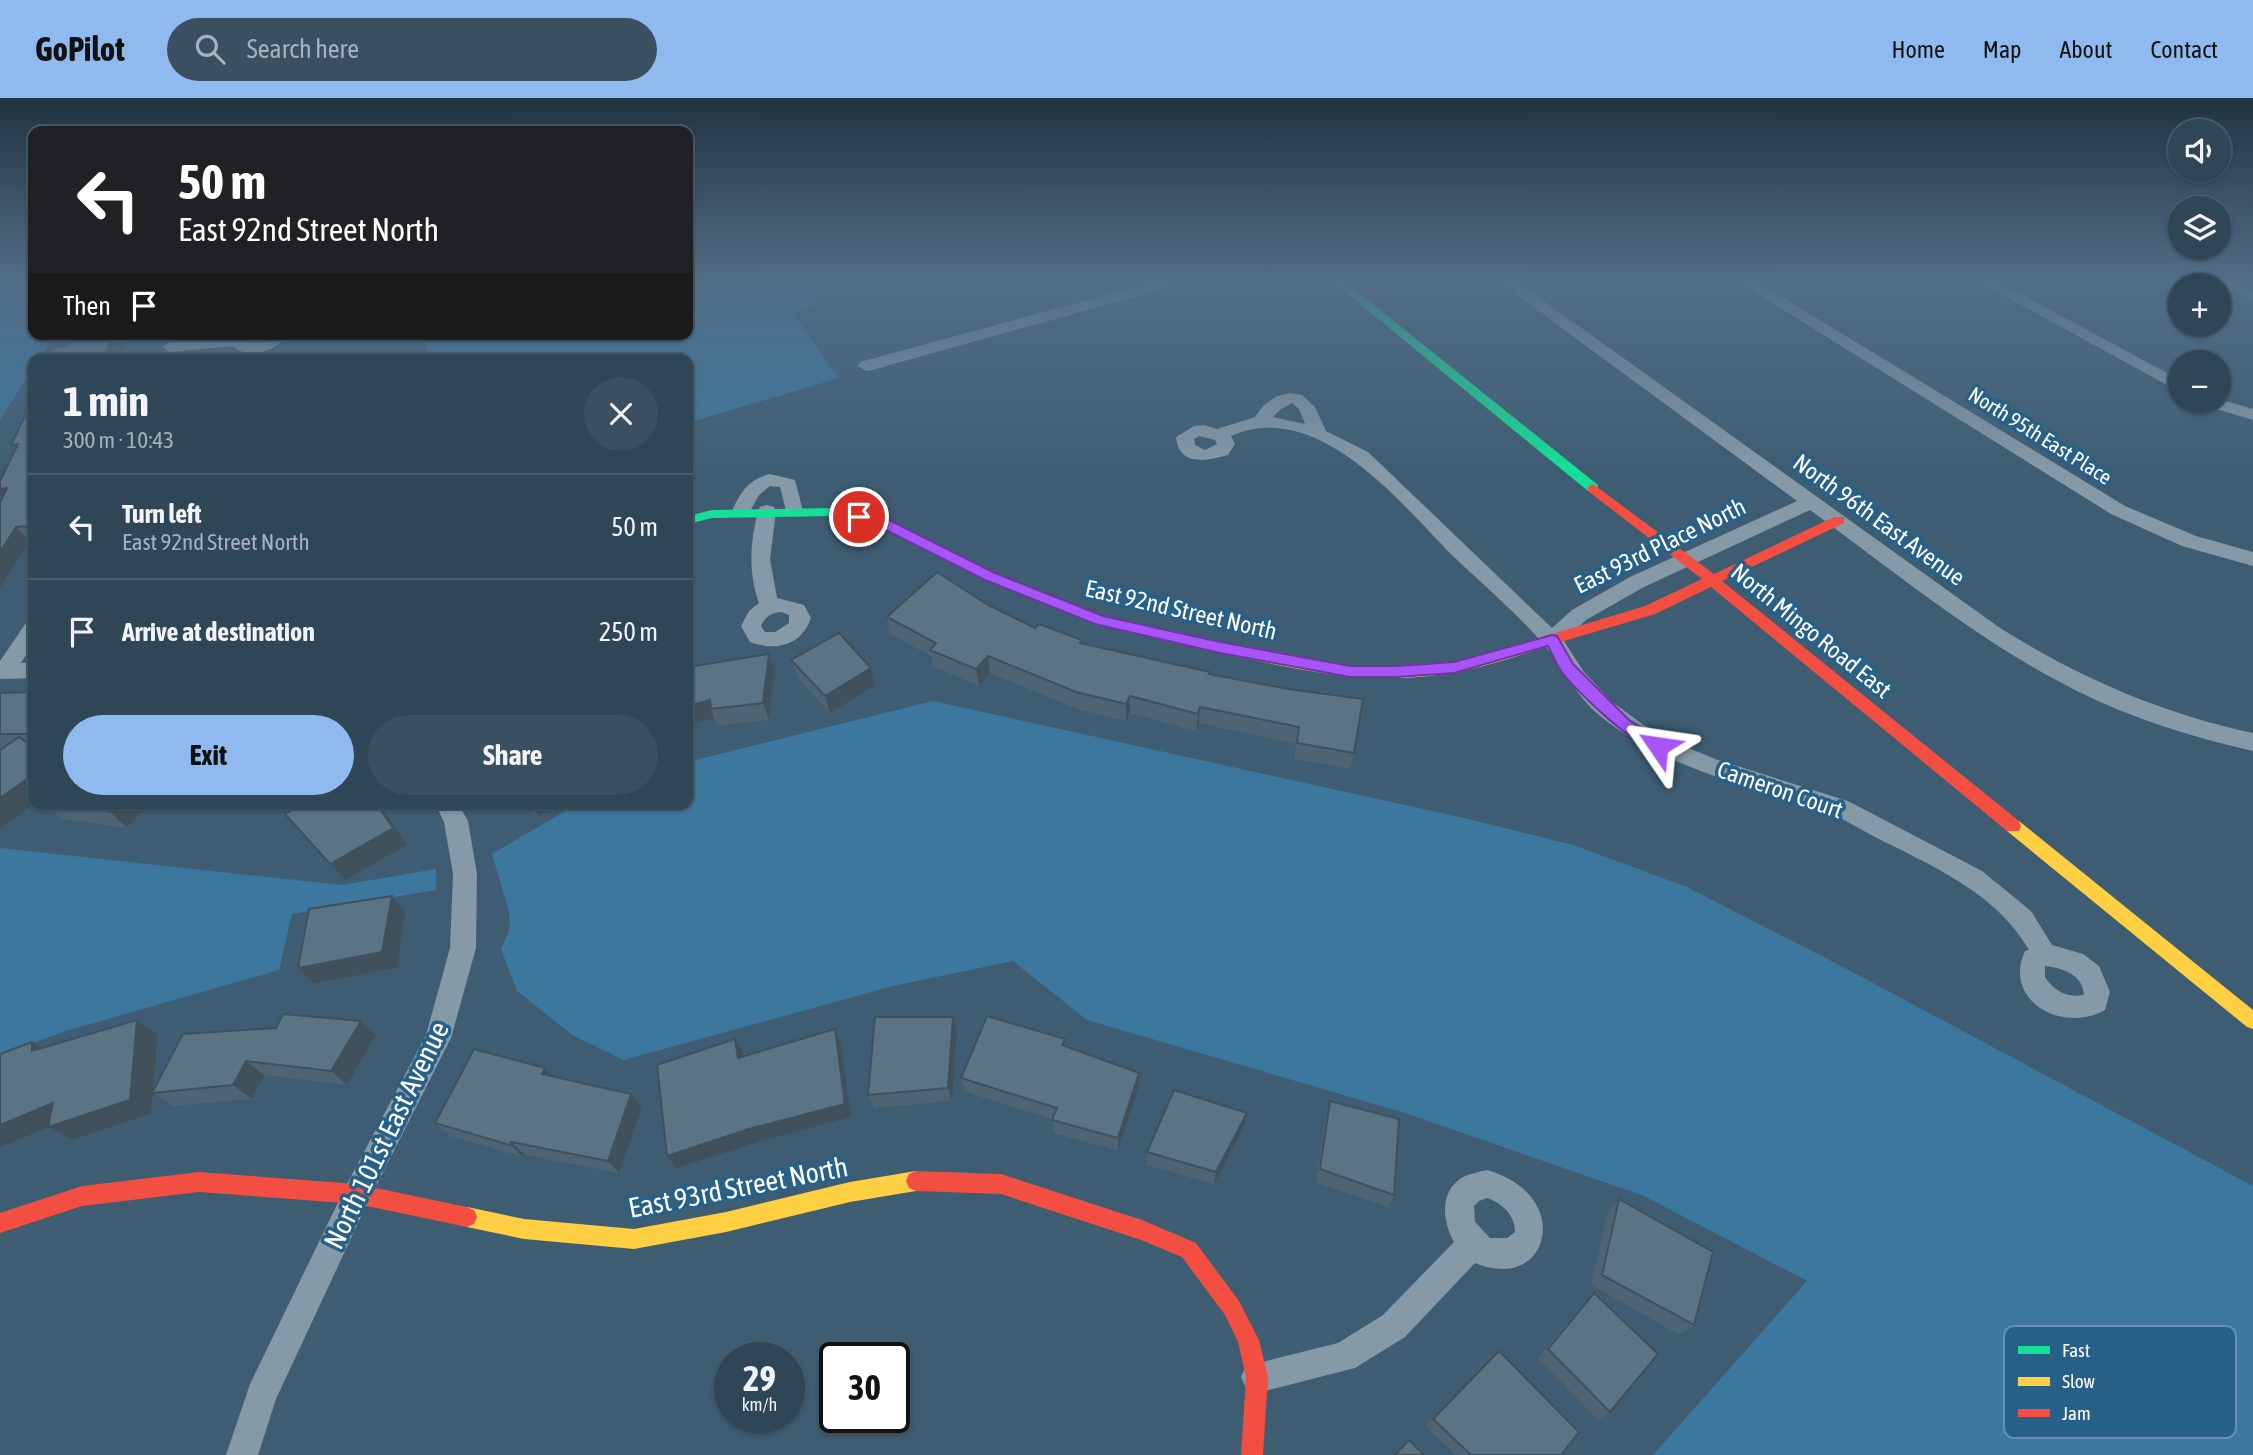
<!DOCTYPE html>
<meta charset="utf-8">
<style>
body{margin:0;font-family:"Asap Condensed",sans-serif;background:#3a5060;color:#f1f3f6;height:100vh;display:flex;flex-direction:column;font-size:26px;white-space:nowrap}
*{box-sizing:border-box;margin:0}
p{font-size:23px;color:#a7b1b9}
.icon{flex:none;width:38px;height:38px;fill:none;stroke:currentColor;stroke-width:2;stroke-linecap:round;stroke-linejoin:round}
.map{position:relative;flex:1;overflow:hidden}
.panel{position:absolute;left:28px;top:256px;width:665px;height:455px;display:flex;flex-direction:column;background:#2e4656;border-radius:14px;box-shadow:0 2px 5px #0004,0 0 0 2px #495e6c}
.panel>*{flex:none}
.guide{position:absolute;left:28px;top:28px;width:665px;height:214px;border-radius:14px;box-shadow:0 2px 5px #0004,0 0 0 2px #495e6c;background:#202124;color:#fff;overflow:hidden}
.tools{position:absolute;left:2168px;top:21px;display:grid;gap:14px}
.tools a{display:grid;place-items:center;width:63px;height:63px;border-radius:50%;background:#2e4656;box-shadow:0 2px 5px #0004,0 0 0 2px #495e6c;font-size:35px}
.speed{position:absolute;left:714px;top:1244px;display:flex;gap:14px;font-size:35px;font-weight:700;text-align:center}
.speed>*{display:grid;place-content:center;width:91px;height:91px;border-radius:50%;background:#2e4656;box-shadow:0 2px 5px #0004,0 0 0 2px #495e6c;line-height:1}
.speed small{font-size:18px;font-weight:400}
.speed .limit{border:4px solid #111;border-radius:10px;background:#fff;color:#111}
.pin{position:absolute;display:grid;place-items:center;width:60px;height:60px;color:#fff;margin:-30px;border:4px solid #fff;border-radius:50%;box-shadow:0 2px 7px #0007}
.me{position:absolute;width:77px;margin:-38px;rotate:302deg;stroke-linejoin:round;filter:drop-shadow(0 0 5px #0008)}
.turn{display:flex;align-items:center;gap:24px;height:147px;padding:0 35px;font-size:32px}
.turn .icon{width:91px;height:91px;stroke-width:2.5}
.turn b{display:block;font-size:49px;line-height:60px}
.then{display:flex;align-items:center;height:66px;padding:0 35px;background:#0003;gap:14px;font-size:26px}
.round{display:grid;place-items:center;flex:none;width:74px;height:74px;border-radius:37px;background:#3a5060}
.overview{display:flex;align-items:center;justify-content:space-between;height:119px;padding:0 35px}
h1{font-size:42px;font-weight:700;line-height:52px}
.cta{display:flex;gap:14px;margin-top:auto;padding:14px 35px}
.cta a{flex:1;height:80px;border-radius:42px;background:#90b9f0;color:#111;font-size:28px;font-weight:700;line-height:80px;text-align:center}
.cta a+a{background:#3a5060;color:#f1f3f6}
ul{padding:0;list-style:none}
li{display:flex;align-items:center;gap:21px;height:105px;padding:0 35px;border-top:2px solid #495e6c}
li div{flex:1}
li b{display:block;font-size:26px}
li em{font-style:normal}
header{display:flex;align-items:center;gap:42px;box-sizing:border-box;height:98px;padding:0 35px;background:#90b9f0;color:#111}
header strong{font-size:33px}
nav{display:flex;gap:38px;margin-inline-start:auto;font-size:24px}
.search{width:490px;height:63px;background:#3a5060;display:flex;align-items:center;gap:18px;box-sizing:border-box;padding:0 24px;border-radius:38px;color:#a7b1b9;font-size:26px}
.map>svg:first-child{display:block}
.green{fill:#3c779d}
.lines{fill:none;stroke-linecap:round;stroke-linejoin:round}
.street{fill:#8599a7;fill-rule:evenodd}
.fast{fill:#16e098;fill-rule:evenodd}
.slow{fill:#ffcf43;fill-rule:evenodd}
.jam{fill:#f24e42;fill-rule:evenodd}
.wall{fill:#4e6472}
.shaded-wall{fill:#40515c}
.building{fill:#5b7484;stroke:#40515c;stroke-width:2}
.route{fill:#a855f7;stroke:#6d37a1;stroke-width:2}
.labels{text-anchor:middle;stroke-width:7;stroke-linejoin:round;paint-order:stroke}
.far-street-label{font-size:21px;fill:#fff;stroke:#286188}
.street-label{font-size:24px;fill:#fff;stroke:#286188}
.near-street-label{font-size:28px;fill:#fff;stroke:#286188}
.key{fill:#286188;stroke:#6890ac;stroke-width:2}
.key-label{font-size:19px;fill:#fff}
</style>
<header>
<strong>GoPilot</strong>
<div class="search"><svg class="icon" aria-label="search" viewBox="0 0 24 24"><circle cx="10" cy="10" r="6"/><path d="M15 15l6 6"/></svg>Search here</div>
<nav><a>Home</a><a>Map</a><a>About</a><a>Contact</a></nav>
</header>
<div class="map">
<svg width="2253" height="1357" viewBox="0 0 2253 1357">
<rect width="100%" height="100%" fill="#3e5d72"/>
<path class="green" d="M0,183H33V236H55L39,261H33V270L0,322Z
M688,183H796L814,207L792,214L839,280L688,325V261H431L422,236H688Z
M933,603L1464,720L1573,747L1687,789L1843,869L2253,1088V1357H1653L1807,1183L1644,1098L1405,1015L1087,922L1013,863L893,888L624,962L572,937L517,893L501,851L510,830L509,814L492,756L579,705H688V664Z
M0,750L342,787L436,771V792L292,816L279,872L66,933L0,957Z"/>
<g class="lines">
<path class="street" d="M1158,183H1184L1181,186L872,272L866,273L858,268L860,264Z
M1498,183H1516L2000,530C2080,580 2161,615 2253,635V653C2192,639 2133,621 2077,593C1981,545 1896,475 1810,412L1644,489L1586,522L1564,543L1584,574L1612,604L1644,627L1679,646L1715,661L1848,703L1982,773L2031,813L2052,847L2083,856L2099,868L2110,894L2105,912C2063,936 2002,903 2025,853L2029,852C1996,794 1930,767 1873,738C1856,729 1840,718 1821,712C1744,686 1663,670 1599,617C1575,597 1564,570 1544,547C1517,515 1483,487 1453,458C1399,404 1318,300 1231,338L1235,346L1228,357C1207,363 1179,369 1176,339L1194,328L1204,327L1217,331L1255,319L1263,308L1275,299L1289,295L1302,297L1315,309L1326,333L1368,354L1552,530L1572,512L1630,479L1797,403ZM1292,305L1299,311L1305,326L1273,319L1281,311ZM1199,338L1215,342L1217,346L1205,352L1195,347L1194,341ZM2045,868C2063,870 2083,877 2084,897C2067,900 2054,893 2045,879Z
M1737,183H1756L2125,408L2196,438L2253,454V468L2182,448L2111,416Z
M1977,183H1997L2180,282V294Z
M2215,183H2235L2253,192V203Z
M234,236H251L247,244L256,245L271,236H288C275,254 250,262 232,248L170,254L162,249L170,244Z
M2219,301L2253,311V322L2203,307L2200,303H2219Z
M770,376L795,382L803,413L801,417H787L780,389L770,388L759,397L747,419H733L731,415C740,395 748,381 770,376Z
M767,407L774,409L776,413L770,461L777,500L804,507L811,520C802,547 776,554 750,544L741,528L749,513L759,505C748,474 750,444 758,413L760,409ZM781,514L789,517V525L775,534H765L761,528C765,518 772,515 781,514Z
M33,523V546L21,565L33,564V580L0,581V563L26,525Z
M435,705H458L468,723L477,776L476,850L451,940L367,1106L276,1301L258,1357H226L250,1286L347,1086L426,937L450,850L453,776L444,724Z
M1487,1072C1575,1097 1550,1196 1475,1165L1405,1239L1355,1270L1257,1295L1246,1290L1241,1279L1246,1268L1338,1245L1383,1217L1454,1144C1443,1125 1439,1096 1460,1081C1467,1076 1479,1074 1487,1072ZM1487,1100C1502,1105 1515,1117 1515,1134L1507,1140H1490L1475,1124L1474,1108L1479,1103Z"/>
<path class="fast" d="M1332,183H1344L1598,387V393H1588Z
M833,410L889,422L995,476L1103,518L1211,542L1218,547L1211,552L1095,526L985,482L880,429L833,418L712,420L688,426V418L712,412Z"/>
<path class="slow" d="M1554,536L1559,537L1561,541L1559,545C1525,555 1491,568 1456,574C1374,590 1291,571 1211,552L1204,547L1211,542C1291,560 1374,579 1456,564C1489,558 1521,545 1554,536Z
M2013,721L2019,723L2253,912V931L2247,929L2007,733L2005,728L2007,723Z
M916,1073L923,1076L926,1083L923,1090L916,1093L850,1104L726,1134L634,1151L524,1141L467,1129L460,1126L457,1119L460,1112L467,1109L524,1121L634,1131L726,1114L850,1084Z"/>
<path class="jam" d="M1593,386L1714,476L1834,419H1844V425L1722,483L2019,723L2021,728L2019,733H2007L1711,489L1655,516L1554,546L1549,545L1547,541L1549,537L1645,508L1702,481L1588,393L1587,390Z
M916,1073L1001,1076L1142,1122L1196,1145L1239,1203L1259,1242L1268,1279L1263,1357H1241L1246,1279L1238,1244L1225,1217L1182,1159L1141,1142L1001,1096L916,1093L909,1090L906,1083L909,1076Z
M199,1074L357,1086L467,1109L474,1112L477,1119L474,1126L467,1129L357,1106L199,1094L82,1108L0,1135V1115L82,1088Z"/>
</g>
<path class="wall" d="M33,319V442L29,443L0,490V405L3,399L0,397V383Z
M988,507L1035,530L1082,542L1083,546L1210,576L1354,655L1350,671L1294,661L1296,646L1199,625L1196,633L1130,615L1126,623L1077,611L990,575L979,588L933,568L931,558L890,536L887,519Z
M791,562L871,570L875,587L830,615L797,579Z
M688,569L775,573L769,622L718,628L714,620L688,627Z
M33,594V705H37L0,731V595Z
M44,705H149L127,730L62,721Z
M522,705H560L539,719Z
M361,923L376,937L347,987L264,977L252,1001L173,1008L153,995L151,1016L71,1042L49,1029L42,950L158,936L153,993L276,930Z
M957,933L952,1003L874,1010L868,997Z
M1065,948L1139,975V988L1118,1053L1054,1035L1052,1021L965,994L961,980Z
M552,978L642,1009L619,1075L525,1057L523,1059L450,1038L435,1025Z
M1330,1003L1394,1097L1388,1109L1316,1084L1326,1017Z
M1247,1015L1244,1029L1214,1086L1147,1067V1054Z
M1619,1101L1694,1227L1680,1237L1591,1187L1608,1113Z
M1594,1195L1610,1314L1598,1322L1538,1260L1583,1206Z
M1499,1253L1561,1357H1455L1425,1328Z"/>
<path class="shaded-wall" d="M113,236H131L126,243L119,261H103Z
M7,390L9,406L0,397V391Z
M33,416V433L28,428Z
M16,429L29,443L0,490V454Z
M769,556L775,573L769,622L763,605Z
M988,558L990,575L979,588L976,571Z
M871,570L875,587L830,615L825,598Z
M1130,598V615L1126,623V606Z
M710,602L711,611L714,620L688,627V608Z
M1200,609L1199,625L1196,633L1198,616Z
M33,629V639L29,636Z
M33,677V705H36L0,731V700Z
M116,705H149L127,730L109,713Z
M376,705H378L407,747L345,782L330,766Z
M530,705H560L539,719Z
M392,798L405,814L397,870L314,885L298,870Z
M953,919L957,933L952,1003L948,990Z
M137,922L158,936L151,1016L71,1042L49,1029L0,1049V1027L53,1005Z
M361,923L376,937L347,987L331,973Z
M835,931L841,945L851,1019L757,1044L677,1070L667,1058Z
M735,941L743,955L746,973L738,960Z
M32,944L55,958L32,953Z
M246,963L264,977L252,1001L233,987Z
M545,970L557,984L542,976Z
M1139,975V988L1118,1053V1040Z
M631,996L642,1009L619,1075L608,1063Z
M1247,1015L1244,1029L1214,1086L1216,1074Z
M511,1044L525,1057L523,1059L510,1047Z"/>
<path class="building" d="M75,236H113L103,261H47L52,250L67,247Z
M33,319V416L28,428L16,429L0,454V405L7,390L0,391V383L18,346L11,347L24,320Z
M937,474L988,507L1035,530L1039,526L1082,542L1080,545L1210,574L1209,576L1288,591L1363,601L1354,655L1297,645L1299,629L1200,609L1198,616L1130,598L1126,606L1076,594L988,558L976,571L930,552L936,545L887,519Z
M839,535L871,570L825,598L791,562Z
M769,556L763,605L711,611L710,602L688,608V569Z
M33,594V629L29,636H0V595Z
M19,639L33,649V677L0,700V652Z
M51,705H116L109,713Z
M297,705H376L393,730L330,766L285,716L300,707Z
M392,798L382,854L298,870L309,811Z
M283,916L361,923L331,973L246,963L233,987L152,995L183,936L276,930Z
M987,918L1065,941L1062,947L1139,975L1118,1040L1052,1022L1057,1010L961,980Z
M875,919H953L948,990L868,997Z
M137,922L130,1002L48,1029L53,1005L0,1027V956L32,944V953Z
M835,931L845,1006L749,1031L667,1058L657,967L735,941L738,960Z
M474,951L545,970L542,976L631,996L608,1063L511,1044L510,1047L435,1025Z
M1174,992L1247,1015L1216,1074L1147,1054Z
M1330,1003L1399,1021L1394,1097L1320,1071Z
M1619,1101L1713,1154L1694,1227L1602,1177Z
M1594,1195L1658,1256L1610,1314L1548,1251Z
M1499,1253L1579,1334L1561,1357H1471L1433,1321Z
M1409,1342L1424,1357H1395Z"/>
<linearGradient id="sky" x2="0" y2="1"><stop stop-color="#22333f"/><stop offset="0.49" stop-color="#526d87"/><stop offset="1" stop-color="#526d87" stop-opacity="0"/></linearGradient>
<rect width="2253" height="373" fill="url(#sky)"/>
<path class="route" d="M859,415L889,422L995,475L1103,518L1220,544L1350,568H1397L1454,564L1552,537L1557,538L1573,566L1629,622L1664,644L1666,648L1664,652C1643,659 1574,591 1561,573C1556,565 1552,556 1548,548L1454,575L1397,579H1350L1220,555L1095,526L985,482L880,429L854,423V416Z"/>
<g class="labels">
<g class="far-street-label">
<text transform="translate(2040 338) rotate(32)" y="7">North 95th East Place</text>
</g>
<g class="street-label">
<text transform="translate(1879 422) rotate(36)" y="8">North 96th East Avenue</text>
<text transform="translate(1660 448) rotate(-26)" y="8">East 93rd Place North</text>
<text transform="translate(1181 512) rotate(13)" y="8">East 92nd Street North</text>
<text transform="translate(1811 533) rotate(39)" y="8">North Mingo Road East</text>
<text transform="translate(1780 692) rotate(19)" y="8">Cameron Court</text>
</g>
<g class="near-street-label">
<text transform="translate(386 1037) rotate(-64)" y="10">North 101st East Avenue</text>
<text transform="translate(738 1089) rotate(-11)" y="10">East 93rd Street North</text>
</g>
</g>
<rect x="2004" y="1228" width="232" height="112" rx="10" class="key"/>
<rect x="2018" y="1248" width="32" height="8" fill="#16e098"/>
<rect x="2018" y="1279" width="32" height="9" fill="#ffcf43"/>
<rect x="2018" y="1311" width="32" height="8" fill="#f24e42"/>
<g class="key-label">
<text x="2062" y="1259">Fast</text>
<text x="2062" y="1290">Slow</text>
<text x="2062" y="1322">Jam</text>
</g>
</svg>
<div class="tools">
<a><svg class="icon" aria-label="sound" viewBox="0 0 24 24"><path d="M4 9h4l5-4v14l-5-4H4zM17 9q2 3 0 6"/></svg></a>
<a><svg class="icon" aria-label="layers" viewBox="0 0 24 24"><path d="M12 4l9 5-9 5-9-5zM3 14l9 5 9-5"/></svg></a>
<a>+</a>
<a>−</a>
</div>
<div class="speed"><div>29<small>km/h</small></div><div class="limit">30</div></div>
<div class="pin" style="left:859px;top:419px;background:#d93025"><svg class="icon" aria-label="arrive" viewBox="0 0 24 24"><path d="M6 21V4h12l-3 4 3 4H6"/></svg></div>
<svg class="me" style="left:1658px;top:648px" viewBox="-20 -20 40 40"><path d="M0-17L14 15 0 8-14 15z" fill="#a855f7" stroke="#fff" stroke-width="4"/></svg>
<div class="guide">
<div class="turn"><svg class="icon" aria-label="left" viewBox="0 0 24 24"><path d="M17 20v-9H6M10 6l-5 5 5 5"/></svg><div><b>50 m</b>East 92nd Street North</div></div>
<div class="then">Then<svg class="icon" aria-label="arrive" viewBox="0 0 24 24"><path d="M6 21V4h12l-3 4 3 4H6"/></svg></div>
</div>
<section class="panel">
<div class="overview"><div><h1>1 min</h1><p>300 m · 10:43</p></div><a class="round"><svg class="icon" aria-label="close" viewBox="0 0 24 24"><path d="M6 6l12 12M18 6L6 18"/></svg></a></div>
<ul>
<li><svg class="icon" aria-label="left" viewBox="0 0 24 24"><path d="M17 20v-9H6M10 6l-5 5 5 5"/></svg><div><b>Turn left</b><p>East 92nd Street North</p></div><em>50 m</em></li>
<li><svg class="icon" aria-label="arrive" viewBox="0 0 24 24"><path d="M6 21V4h12l-3 4 3 4H6"/></svg><div><b>Arrive at destination</b></div><em>250 m</em></li>
</ul>
<div class="cta"><a>Exit</a><a>Share</a></div>
</section>
</div>
